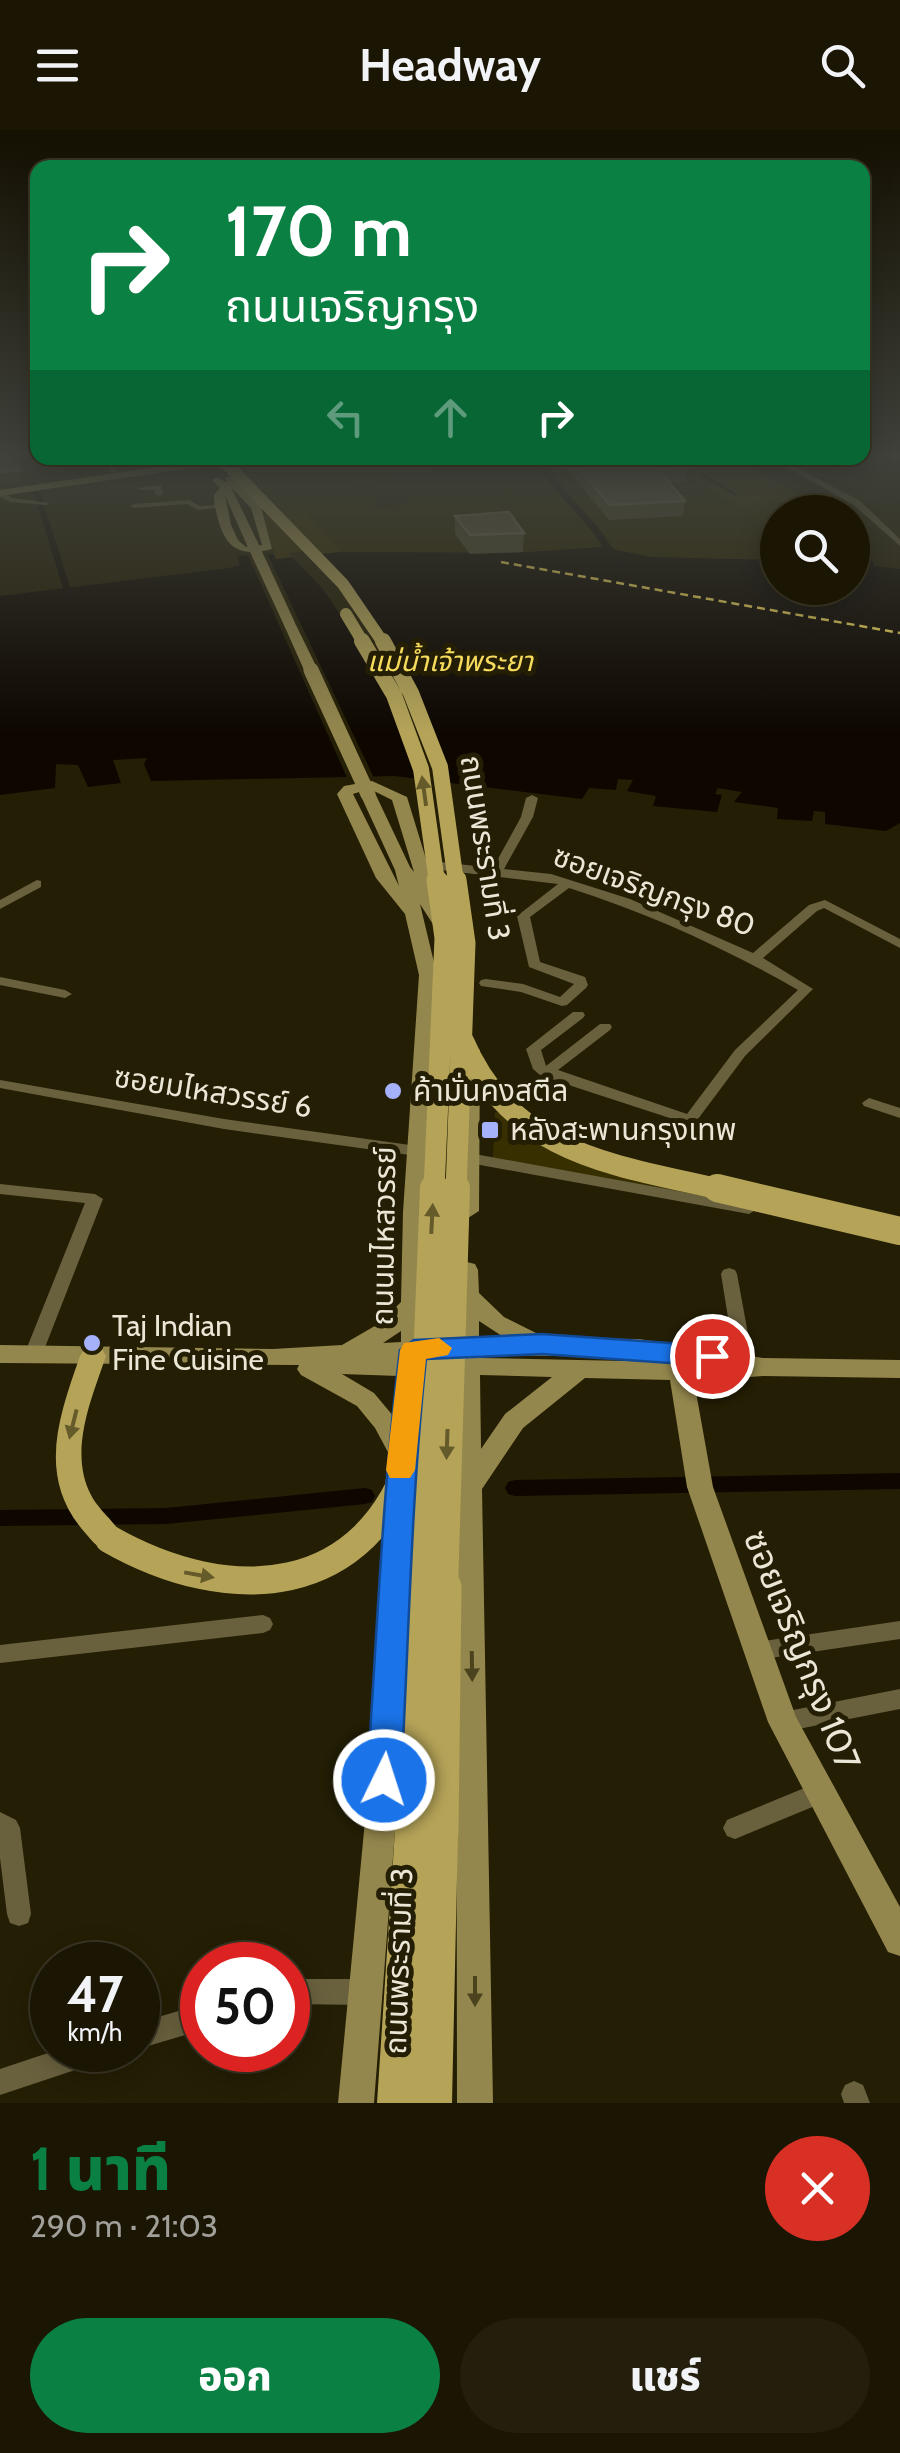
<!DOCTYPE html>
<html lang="th">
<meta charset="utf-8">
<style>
body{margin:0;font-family:Cabin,"Noto Sans Thai",sans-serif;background:#241f0d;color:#f1f3f6;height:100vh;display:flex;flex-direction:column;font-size:38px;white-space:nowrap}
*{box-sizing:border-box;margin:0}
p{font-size:32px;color:#a09f9a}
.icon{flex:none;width:55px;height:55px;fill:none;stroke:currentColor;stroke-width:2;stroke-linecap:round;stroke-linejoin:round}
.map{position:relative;height:1973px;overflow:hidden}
.details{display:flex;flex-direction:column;background:#1b1603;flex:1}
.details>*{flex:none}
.guide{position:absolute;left:30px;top:30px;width:840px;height:305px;border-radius:20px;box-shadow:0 5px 25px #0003,0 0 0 2px #393525;background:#0b8043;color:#fff;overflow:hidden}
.tools{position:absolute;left:760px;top:365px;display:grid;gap:20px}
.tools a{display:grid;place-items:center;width:110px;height:110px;border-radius:50%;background:#1b1603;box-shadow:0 5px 25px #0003,0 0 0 2px #393525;font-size:50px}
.speed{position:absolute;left:30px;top:1812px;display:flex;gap:20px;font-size:50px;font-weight:700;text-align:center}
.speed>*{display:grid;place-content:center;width:130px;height:130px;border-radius:50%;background:#1b1603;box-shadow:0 5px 25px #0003,0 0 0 2px #393525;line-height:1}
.speed small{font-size:25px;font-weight:400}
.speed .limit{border:15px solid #d22;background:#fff;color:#111}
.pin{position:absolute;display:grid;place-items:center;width:85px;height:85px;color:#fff;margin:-42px;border:5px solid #fff;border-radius:50%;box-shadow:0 2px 10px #0007}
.me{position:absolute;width:110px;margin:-55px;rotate:4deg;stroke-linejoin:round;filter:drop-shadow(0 0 8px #0008)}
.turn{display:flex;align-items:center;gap:35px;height:210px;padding:0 30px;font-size:45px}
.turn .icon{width:130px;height:130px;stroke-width:2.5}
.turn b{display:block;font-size:70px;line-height:85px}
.lanes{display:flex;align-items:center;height:95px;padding:0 30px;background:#0003;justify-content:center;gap:50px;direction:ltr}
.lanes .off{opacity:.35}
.round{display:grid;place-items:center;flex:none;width:105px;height:105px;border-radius:52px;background:#241f0d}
.summary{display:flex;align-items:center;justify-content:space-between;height:170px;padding:0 30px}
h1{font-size:60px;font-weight:800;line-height:75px;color:#0b8043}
.cta{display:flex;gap:20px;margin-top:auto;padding:20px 30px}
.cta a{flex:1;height:115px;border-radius:60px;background:#0b8043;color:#fff;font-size:40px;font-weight:800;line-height:115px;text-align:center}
.cta a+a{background:#241f0d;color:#f1f3f6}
header{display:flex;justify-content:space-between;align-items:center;height:130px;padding:0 30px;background:#1b1603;font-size:45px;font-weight:800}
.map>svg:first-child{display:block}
.built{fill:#2d2602}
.green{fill:#382f01}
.water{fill:#0d0700}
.pier{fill:#241e04}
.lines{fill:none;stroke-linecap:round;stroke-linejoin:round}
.stream{stroke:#0d0700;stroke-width:2.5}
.canal{fill:#0d0700;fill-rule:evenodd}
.ferry{stroke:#f6db5d;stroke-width:2.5;stroke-dasharray:8 5;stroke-linecap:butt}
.street{fill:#69613e;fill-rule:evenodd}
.secondary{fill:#94874d;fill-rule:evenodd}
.primary{fill:#b5a458;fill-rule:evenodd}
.secondary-bridge-far1{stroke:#94874d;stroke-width:11}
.secondary-bridge{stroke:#94874d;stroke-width:15}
.primary-bridge-far4{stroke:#b5a458;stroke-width:12}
.primary-bridge-far3{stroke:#b5a458;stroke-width:16}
.primary-bridge-far2{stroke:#b5a458;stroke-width:21}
.primary-bridge-far1{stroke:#b5a458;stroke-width:28}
.primary-bridge{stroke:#b5a458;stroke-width:35}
.wall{fill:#514b31}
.shaded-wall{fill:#383217}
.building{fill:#615c42;stroke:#77715a;stroke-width:2.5}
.oneway{fill:#655a2a}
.oneway2{fill:#4b431e}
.route{fill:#1a73e8;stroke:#114b97;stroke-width:2.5}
.slow{fill:#f59e0b}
.poi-dot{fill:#a6b1fc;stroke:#241e04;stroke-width:4}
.labels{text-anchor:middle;stroke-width:10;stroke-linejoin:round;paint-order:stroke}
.far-water-label{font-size:28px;font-style:italic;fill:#f6db5d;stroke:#241e04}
.street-label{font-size:30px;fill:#ebe7d7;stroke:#241e04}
.poi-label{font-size:30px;fill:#ebe7d7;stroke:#241e04;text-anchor:start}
.near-street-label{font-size:35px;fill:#ebe7d7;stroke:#241e04}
</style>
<header><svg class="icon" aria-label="menu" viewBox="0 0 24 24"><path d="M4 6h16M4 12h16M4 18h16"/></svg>Headway<svg class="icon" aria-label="search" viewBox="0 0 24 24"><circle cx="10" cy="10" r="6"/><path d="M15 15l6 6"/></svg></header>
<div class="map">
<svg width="900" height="1973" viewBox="0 0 900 1973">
<rect width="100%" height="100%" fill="#241e04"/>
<path class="built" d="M364,328H413L437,342L353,353L378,378L546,350L556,363H567L569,360L539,328H659L770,395L777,430L650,427L620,422H340L305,381L273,383L241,341L259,334Z"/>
<path class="green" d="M659,328H733L832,382H778L777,418L770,395Z
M305,380L340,422L276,430L262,384Z
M495,982L526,988L537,1000L802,1085L493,1028Z"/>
<path class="water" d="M602,417L650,427L777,430L778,458H852L853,428H871L874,436L900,439V693L886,701L825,694V682L814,681L812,691L777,689L778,678L734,672L742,662L718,658L715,664L722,665L717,682L653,676L656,666L627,661L633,650L618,649L616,660L589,658L582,669L394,646L151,651L144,634L147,628L113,630L121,653L88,657L78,635L56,634L55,658L0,665V466L230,438L239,435L238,426L273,424L276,429L340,422L513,423Z"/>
<path class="pier" d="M265,419L375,650L349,652L246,421Z
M315,420L350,456L448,656L417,653L388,567L353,504L323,459L288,423Z"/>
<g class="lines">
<path class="stream" d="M701,344L736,365"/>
<path class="canal" d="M528,328H535L598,397L624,435L623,437H617L592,401Z
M33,360L40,362L75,473L67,471Z
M900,1343V1359L515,1366L508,1364L505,1358L508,1352L515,1350Z
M365,1358L372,1360L375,1366L372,1372L365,1374L166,1394L0,1396V1380L166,1378Z"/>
<path class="ferry" d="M501,432L900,503"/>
<path class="street" d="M85,328H103L52,336L48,334Z
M107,328H114L118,344L111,342Z
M484,328H493L501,333L494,335Z
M770,328H779L860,371L900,409V416L854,375Z
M161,355L163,364L159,366L155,364L154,360H141L137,358Z
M0,361L12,368L50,373L46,375L10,372L0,367Z
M189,370L200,376L219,375L223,377L198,380L187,374L134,378L130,376L134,374Z
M532,665L538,668L533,687L504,739L551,744L630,769L753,823L809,775L825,770L900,809V818L824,778L817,781L763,828L813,859L745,926L695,993H685L541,946L533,939L526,919L573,882H583L585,885L583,888L541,920L546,936L600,894H610L612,897L610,900L558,940L687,984L735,920L798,860C725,818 648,783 569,758L530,787L540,832L585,847L588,855L586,858L567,875L562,876L521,862L481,856L479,853L481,850L486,849L523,854L560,867L574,854L529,837L517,786L558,754L423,738L417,734L423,730L493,738L521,687L526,668Z
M37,750L41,751V757L0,779V770Z
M0,847L65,860L72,864L65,868L0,855Z
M0,950L224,989L417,1016L425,1021L417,1026L224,999L0,958Z
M869,968L900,978V988L864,976L862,973Z
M469,1023L749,1074L757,1079L749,1084L464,1032L461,1028L464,1024Z
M0,1054L95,1064L103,1069L42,1225L39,1230L33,1232L27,1230L24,1225L85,1073L0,1064Z
M729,1138L735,1140L737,1144L753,1231L750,1236L744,1238L738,1236L735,1231L721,1144L723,1140Z
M263,1485L270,1488L273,1494L270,1500L263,1503L0,1533V1515Z
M900,1491V1509L756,1530L749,1528L745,1521L749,1514L756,1512Z
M900,1559V1579L783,1602L775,1599L772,1592L775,1585L783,1582Z
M819,1652L827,1655L830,1663L827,1671L735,1709L727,1706L723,1698L727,1690Z
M0,1682L16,1690L20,1698L31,1784L28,1793L19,1796L10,1793L7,1784L0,1728Z
M365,1849L374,1853L378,1862L374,1871L365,1875L288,1874V1849Z
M202,1874V1900L138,1919V1893Z
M57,1920H109L105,1929L96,1933L0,1965V1939Z
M854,1951L863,1955L870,1973H844L841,1964L845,1955Z"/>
<path class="secondary" d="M249,328H286L191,338L0,366V360L191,332Z
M225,347H233L261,377L272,419C230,430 221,409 214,371V365L220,358L212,350L217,347L227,353ZM231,357L251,378L262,415L246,417L238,410L231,395L225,365L246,413L252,416L258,413Z
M290,491L296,495L318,540L316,543L304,540L284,495Z
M372,651L407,667L438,768L434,772L451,795L448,799H436L420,774L437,845L425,1082L424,1211L431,1213L435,1219L424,1229L434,1232L438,1238L434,1244L423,1247L410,1364L411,1429L399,1649L374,1973H338L369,1649L385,1429L384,1364L389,1324L375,1298L357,1276L301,1245L297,1239L299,1235L0,1233V1215L273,1219L342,1215L380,1193L401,1172L403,1082L419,845L405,784L376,748L337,664L344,656ZM362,661L360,664L395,740L399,756L353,664ZM374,661L392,670L414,742L410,737ZM401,1201V1212L383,1213ZM342,1244L399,1246L394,1287L374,1263Z
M471,914L480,920L479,1081L468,1088L457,1081L462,920Z
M467,1132L475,1134L478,1140L479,1163L504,1187L536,1203L539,1208L639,1209L763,1228L900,1230V1248L763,1246L694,1251L713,1357L796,1587L900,1777V1826L888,1822L768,1592L687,1357L670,1250L585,1248L523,1298L482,1359L493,1973H457L456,1244L448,1236L456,1225L448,1222L444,1216L448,1210L456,1207V1140L459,1134ZM479,1191L505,1208H479ZM480,1225L639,1227L673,1232L480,1228ZM480,1245L552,1247L505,1284L481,1319Z"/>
<path class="primary" d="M93,1216L102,1219L106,1226C92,1268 68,1321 91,1365C99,1381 116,1392 124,1409L120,1418C103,1423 97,1417 87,1405C36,1349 58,1289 80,1226L84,1219Z
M412,1683L424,1688L427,1694L441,1685L453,1690L458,1702L452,1973H377L395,1700L400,1688Z"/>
<path class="secondary-bridge-far1" d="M252,413L290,495"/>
<path class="secondary-bridge" d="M311,540L368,664"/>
<path class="primary-bridge-far4" d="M221,328L343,454L384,514
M346,484L364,514"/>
<path class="primary-bridge-far3" d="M362,511L394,565L421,639L437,752
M383,511L411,563L440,637L456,752"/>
<path class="primary-bridge-far2" d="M463,910C513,1027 617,1035 727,1061
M434,1061L445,808L437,750
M456,1061L465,813L456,750"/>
<path class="primary-bridge-far1" d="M717,1058L900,1101
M109,1409C230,1478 368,1469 414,1320
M418,1459L434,1058
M444,1459L456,1058"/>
<path class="primary-bridge" d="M412,1700L419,1457
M441,1702L444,1457"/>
</g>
<path class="wall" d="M558,328H672L687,337L686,352L669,353L685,371L683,386L609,390Z
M455,386L524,403L523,422L470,424L455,404Z"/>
<path class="shaded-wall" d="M21,340L23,351L3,354L1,342Z"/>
<path class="building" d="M0,328H8L21,340L1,342Z
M570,328H672L687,337L658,339L685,371L610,375Z
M509,382L524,403L470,405L455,386Z"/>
<defs><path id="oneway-solid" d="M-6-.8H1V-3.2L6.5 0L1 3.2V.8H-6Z" transform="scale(2.5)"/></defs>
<g class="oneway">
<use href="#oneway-solid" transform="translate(424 661) rotate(-98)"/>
<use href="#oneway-solid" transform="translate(432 1089) rotate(-87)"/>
<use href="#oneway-solid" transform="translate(73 1294) rotate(104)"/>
<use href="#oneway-solid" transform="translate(447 1314) rotate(92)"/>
<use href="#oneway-solid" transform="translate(199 1445) rotate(10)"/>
</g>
<g class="oneway2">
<use href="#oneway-solid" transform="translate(472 1536) rotate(89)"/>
<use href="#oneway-solid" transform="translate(475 1861) rotate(90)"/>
</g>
<linearGradient id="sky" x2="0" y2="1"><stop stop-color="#141002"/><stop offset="0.54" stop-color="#3f413a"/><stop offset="1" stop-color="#3f413a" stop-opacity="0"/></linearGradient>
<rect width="900" height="604" fill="url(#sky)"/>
<path class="route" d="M542,1204L712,1216L726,1226L712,1236L542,1224L426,1229C411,1369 409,1509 401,1650L396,1661L384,1666L372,1661L367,1650C377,1506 382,1363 400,1220L414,1210Z"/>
<path class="slow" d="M439,1208L452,1218L448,1225L426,1229L415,1340L410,1348H390L386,1340L400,1220L404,1213Z"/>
<g class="poi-dot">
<circle cx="393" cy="961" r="10"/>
<rect x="480" y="990" width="20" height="20" rx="5"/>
<circle cx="92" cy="1213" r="10"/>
</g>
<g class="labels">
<g class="far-water-label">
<text x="450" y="541">แม่น้ำเจ้าพระยา</text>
</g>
<g class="street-label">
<text transform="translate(485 718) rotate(81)" y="10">ถนนพระรามที่ 3</text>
<text transform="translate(654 761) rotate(20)" y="10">ซอยเจริญกรุง 80</text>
<text transform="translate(213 962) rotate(9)" y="10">ซอยมไหสวรรย์ 6</text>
<text transform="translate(384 1106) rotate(-89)" y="10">ถนนมไหสวรรย์</text>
<text transform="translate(399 1831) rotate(-88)" y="10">ถนนพระรามที่ 3</text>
</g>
<g class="poi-label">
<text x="413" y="971">ค้ามั่นคงสตีล</text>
<text x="510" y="1010">หลังสะพานกรุงเทพ</text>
<text x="112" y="1206">Taj Indian<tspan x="112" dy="34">Fine Cuisine</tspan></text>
</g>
<g class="near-street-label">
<text transform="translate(802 1520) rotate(68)" y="12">ซอยเจริญกรุง 107</text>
</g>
</g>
</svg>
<div class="tools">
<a><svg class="icon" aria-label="search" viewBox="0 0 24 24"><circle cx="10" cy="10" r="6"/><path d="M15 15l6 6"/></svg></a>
</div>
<div class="speed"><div>47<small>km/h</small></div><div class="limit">50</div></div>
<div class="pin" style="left:712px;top:1226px;background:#d93025"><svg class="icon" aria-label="arrive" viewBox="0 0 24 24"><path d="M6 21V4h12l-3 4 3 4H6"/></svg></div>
<svg class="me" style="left:384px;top:1650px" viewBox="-20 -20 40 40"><circle r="17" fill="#1a73e8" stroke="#fff" stroke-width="3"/><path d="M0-11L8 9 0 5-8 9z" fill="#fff"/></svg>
<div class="guide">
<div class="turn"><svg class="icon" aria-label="right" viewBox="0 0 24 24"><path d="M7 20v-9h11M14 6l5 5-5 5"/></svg><div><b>170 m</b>ถนนเจริญกรุง</div></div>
<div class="lanes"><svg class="icon off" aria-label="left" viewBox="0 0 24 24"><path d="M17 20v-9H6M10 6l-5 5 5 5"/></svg><svg class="icon off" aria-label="ahead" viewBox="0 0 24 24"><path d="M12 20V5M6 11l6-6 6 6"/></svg><svg class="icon" aria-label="right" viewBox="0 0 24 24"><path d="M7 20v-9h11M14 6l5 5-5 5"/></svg></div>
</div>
</div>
<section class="details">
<div class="summary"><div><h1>1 นาที</h1><p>290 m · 21:03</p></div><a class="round" style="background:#d93025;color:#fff"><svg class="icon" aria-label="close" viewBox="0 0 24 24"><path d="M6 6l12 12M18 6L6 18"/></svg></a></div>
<div class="cta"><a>ออก</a><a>แชร์</a></div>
</section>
